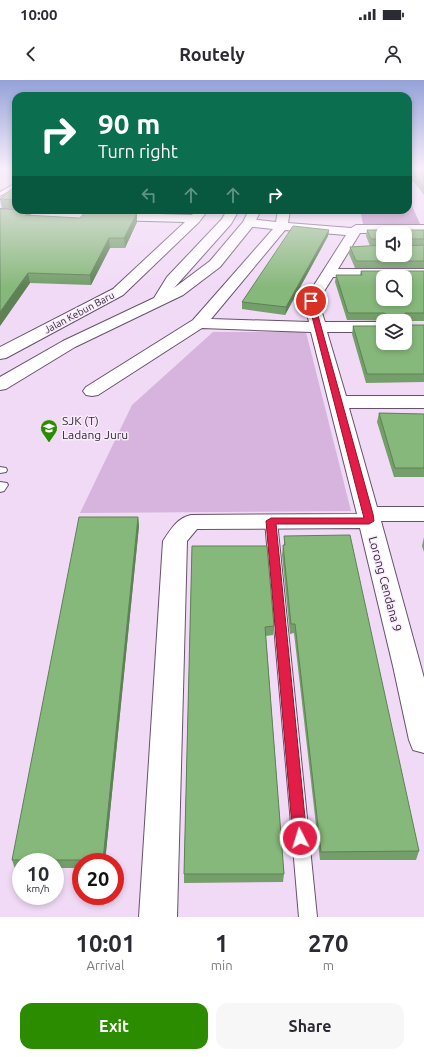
<!DOCTYPE html>
<style>
body{margin:0;font-family:Ubuntu,sans-serif;background:#f7f7f7;color:#2b2b33;height:100vh;display:flex;flex-direction:column;font-size:15px;white-space:nowrap}
*{box-sizing:border-box;margin:0}
p{font-size:13px;color:#7c7c81}
.icon{flex:none;width:22px;height:22px;fill:none;stroke:currentColor;stroke-width:2;stroke-linecap:round;stroke-linejoin:round}
.map{position:relative;height:837px;overflow:hidden}
.side{display:flex;flex-direction:column;background:#fff;flex:1}
.side>*{flex:none}
.top-card{position:absolute;left:12px;top:12px;width:400px;height:122px;border-radius:12px;box-shadow:0 2px 6px #0003;background:#0b6e4f;color:#fff;overflow:hidden}
.fabs{position:absolute;left:376px;top:146px;display:grid;gap:8px}
.fabs a{display:grid;place-items:center;width:36px;height:36px;border-radius:8px;background:#fff;box-shadow:0 2px 6px #0003;font-size:20px}
.speed{position:absolute;left:12px;top:773px;display:flex;gap:8px;font-size:20px;font-weight:700;text-align:center}
.speed>*{display:grid;place-content:center;width:52px;height:52px;border-radius:50%;background:#fff;box-shadow:0 2px 6px #0003;line-height:1}
.speed small{font-size:10px;font-weight:400}
.speed .limit{border:6px solid #d22;background:#fff;color:#111}
.pin{position:absolute;display:grid;place-items:center;width:34px;height:34px;color:#fff;margin:-17px;border:2px solid #fff;border-radius:50%;box-shadow:0 1px 4px #0007}
.me{position:absolute;width:44px;margin:-22px;rotate:355deg;stroke-linejoin:round;filter:drop-shadow(0 0 3px #0008)}
.turn{display:flex;align-items:center;gap:14px;height:84px;padding:0 20px;font-size:18px}
.turn .icon{width:52px;height:52px;stroke-width:2.5}
.turn b{display:block;font-size:28px;line-height:34px}
.lanes{display:flex;align-items:center;height:38px;padding:0 20px;background:#0003;justify-content:center;gap:20px;direction:ltr}
.lanes .off{opacity:.35}
.eta{display:flex;justify-content:space-evenly;align-items:center;height:68px;text-align:center}
.eta b{font-size:24px;font-weight:700;line-height:28px}
.button{display:flex;gap:8px;margin-top:auto;padding:8px 20px}
.button a{flex:1;height:46px;border-radius:12px;background:#2b8c00;color:#fff;font-size:16px;font-weight:700;line-height:46px;text-align:center}
.button a+a{background:#f7f7f7;color:#2b2b33}
.status{display:flex;justify-content:space-between;align-items:center;height:28px;padding:0 20px;background:#fff;direction:ltr}
.status svg{height:11px;fill:currentColor}
header{display:flex;justify-content:space-between;align-items:center;height:52px;padding:0 20px;background:#fff;font-size:18px;font-weight:700}
.map>svg:first-child{display:block}
.green{fill:#d6b4dd}
.water{fill:#b686c0}
.lines{fill:none;stroke-linecap:round;stroke-linejoin:round}
.lane-casing{stroke:#66526a;stroke-width:2}
.street-casing{stroke:#66526a;stroke-width:2}
.secondary-casing{stroke:#66526a;stroke-width:2}
.lane{fill:#fff;fill-rule:evenodd}
.street{fill:#fff;fill-rule:evenodd}
.secondary{fill:#fff;fill-rule:evenodd}
.wall{fill:#749e6a;fill-rule:evenodd}
.shaded-wall{fill:#5e8156}
.building{fill:#87b87b;stroke:#5e8156;fill-rule:evenodd}
.route{fill:#e11d48;stroke:#92132f}
.labels{text-anchor:middle;stroke-width:3;stroke-linejoin:round;paint-order:stroke}
.far-street-label{font-size:10px;fill:#342b36;stroke:#f9ebfc}
.poi-label{font-size:12px;fill:#342b36;stroke:#f9ebfc;text-anchor:start}
.street-label{font-size:12px;fill:#342b36;stroke:#f9ebfc}
</style>
<div class="status"><b>10:00</b><svg viewBox="0 0 49 12"><path d="M0 12V9h3v3zM5 12V6h3v6zM10 12V3h3v9zM15 12V0h3v12zM26 1h20v11H26zM47 4h2v5h-2z"/></svg></div>
<header><svg class="icon" aria-label="back" viewBox="0 0 24 24"><path d="M15 5l-7 7 7 7"/></svg>Routely<svg class="icon" aria-label="person" viewBox="0 0 24 24"><circle cx="12" cy="8" r="4"/><path d="M4 21q1-7 8-7t8 7"/></svg></header>
<div class="map">
<svg width="424" height="837" viewBox="0 0 424 837">
<rect width="100%" height="100%" fill="#f1daf6"/>
<path class="green" d="M213,252H306L351,431L80,433L132,325Z"/>
<path class="water" d="M408,121H410L420,144H363L360,130H408Z"/>
<g class="lines">
<g class="lane-casing">
<path id="lane" d="M16,103V107L0,116V112Z
M132,130H138L132,138H128L127,137Z
M0,387L6,388L7,390L6,392L0,393Z
M0,402L7,403L8,405L4,411L0,412Z
M271,437L275,438L277,441L317,837H299L265,441L267,438Z"/>
</g>
<g class="street-casing">
<path id="street" d="M0,129L192,135L196,130H208L199,142L123,215L6,278L0,279V267L113,209L185,142L0,137Z
M278,130H290L288,143L351,148L356,145H424V153H360L338,189H424V197H333L318,221L325,242H383V252H327L346,316H424V328H349L377,427H424V441H381L424,598V673L413,670L409,660L393,586L360,448L197,449L187,461L177,837H139L163,461C171,449 177,438 191,435L357,434L311,252L202,248L98,315L92,316L86,315L83,311L86,307L193,240L273,149L245,146L243,143L245,140L249,139L276,142ZM285,150L346,155L304,221L309,242L211,239Z"/>
</g>
<g class="secondary-casing">
<path id="secondary" d="M227,130H239L231,144L174,208L210,181L243,142L249,130H261L253,146L220,187L183,215L75,267L6,309L0,310V297L63,261L154,218L167,197L222,139Z"/>
</g>
<use href="#lane" class="lane"/>
<use href="#street" class="street"/>
<use href="#secondary" class="secondary"/>
</g>
<path class="wall" d="M408,90H424V115L414,102H408Z
M16,105V128H2L0,119Z
M30,130L31,136L137,142L125,168H110L91,205L30,203L0,246Z
M93,130H131L129,132Z
M138,130H180L179,133L138,132Z
M329,150L328,156L285,235L242,229V222Z
M367,150H424V188H355L349,174L350,167L377,166H370L366,156ZM383,153L405,175H383Z
M361,191H424V241H405V245H424V302L366,303L352,254L353,246H383L405,241L347,240L335,202L336,195H360Z
M379,333L424,334V397H394L377,342Z
M138,437L139,446L105,782H81V788H55V782H21V789H15L12,780Z
M284,456L419,771L416,780H320L294,553L290,554L282,475L283,465H284Z
M424,457V472L422,466Z
M192,466L274,546L273,555L266,556L284,794L283,802L184,803V794Z"/>
<path class="shaded-wall" d="M30,130L31,139L25,135Z
M137,133V142L125,168L124,158Z
M329,150L328,156L285,235L286,227Z
M109,158L110,168L91,205L90,195Z
M28,193L30,203L0,246V232Z
M138,437L139,446L105,782H103V780Z"/>
<path class="building" d="M408,90H424V108L415,96H408Z
M16,105V120L0,119Z
M0,129L30,130L25,135L80,138L85,132L137,133L124,158H109L90,195L28,193L0,232Z
M293,146L329,150L286,227L242,222Z
M367,150H424V159H406L405,160V153H383V159H371Z
M405,162L406,166L424,165V181H356L350,167L383,165V175H405Z
M361,191H424V233H405V245H424V294H367L353,246H383V263H405V241H386V234L384,233H348L336,195H362ZM383,197H405V219H383Z
M379,333L424,334V388H395Z
M79,437H138L103,780H12Z
M350,455L419,771L321,772L295,544H291L283,465H285L284,456Z
M192,466H267L274,546L265,547L284,794H184Z"/>
<linearGradient id="sky" x2="0" y2="1"><stop stop-color="#94a2d8"/><stop offset="0.43" stop-color="#f9eefb"/><stop offset="1" stop-color="#f9eefb" stop-opacity="0"/></linearGradient>
<rect width="424" height="207" fill="url(#sky)"/>
<path class="route" d="M311,219L314,221L373,434L374,441L369,444H276L307,758L305,763L300,765L295,763L293,758L266,441L271,438H364L308,221Z"/>
<defs>
<g id="school-pin" transform="scale(0.9)"><path d="M0 17L-7.5 6A9.5 9.5 0 1 1 7.5 6Z" fill="#2b8c00" stroke="#f9ebfc"/><path d="M0-5L7-2L0 1L-7-2ZM-4 1L0 2.5L4 1V4Q0 6-4 4Z" fill="#fff"/></g>
</defs>
<g fill-rule="evenodd">
<use href="#school-pin" x="49" y="348"/>
</g>
<g class="labels">
<g class="far-street-label">
<text transform="translate(79 232) rotate(-28)" y="4">Jalan Kebun Baru</text>
</g>
<g class="poi-label">
<text x="62" y="345">SJK (T)<tspan x="62" dy="14">Ladang Juru</tspan></text>
</g>
<g class="street-label">
<text transform="translate(385 504) rotate(75)" y="4">Lorong Cendana 9</text>
</g>
</g>
</svg>
<div class="fabs">
<a><svg class="icon" aria-label="sound" viewBox="0 0 24 24"><path d="M4 9h4l5-4v14l-5-4H4zM17 9q2 3 0 6"/></svg></a>
<a><svg class="icon" aria-label="search" viewBox="0 0 24 24"><circle cx="10" cy="10" r="6"/><path d="M15 15l6 6"/></svg></a>
<a><svg class="icon" aria-label="layers" viewBox="0 0 24 24"><path d="M12 4l9 5-9 5-9-5zM3 14l9 5 9-5"/></svg></a>
</div>
<div class="speed"><div>10<small>km/h</small></div><div class="limit">20</div></div>
<div class="pin" style="left:311px;top:221px;background:#d93025"><svg class="icon" aria-label="arrive" viewBox="0 0 24 24"><path d="M6 21V4h12l-3 4 3 4H6"/></svg></div>
<svg class="me" style="left:300px;top:758px" viewBox="-20 -20 40 40"><circle r="17" fill="#e11d48" stroke="#fff" stroke-width="3"/><path d="M0-11L8 9 0 5-8 9z" fill="#fff"/></svg>
<div class="top-card">
<div class="turn"><svg class="icon" aria-label="right" viewBox="0 0 24 24"><path d="M7 20v-9h11M14 6l5 5-5 5"/></svg><div><b>90 m</b>Turn right</div></div>
<div class="lanes"><svg class="icon off" aria-label="left" viewBox="0 0 24 24"><path d="M17 20v-9H6M10 6l-5 5 5 5"/></svg><svg class="icon off" aria-label="ahead" viewBox="0 0 24 24"><path d="M12 20V5M6 11l6-6 6 6"/></svg><svg class="icon off" aria-label="ahead" viewBox="0 0 24 24"><path d="M12 20V5M6 11l6-6 6 6"/></svg><svg class="icon" aria-label="right" viewBox="0 0 24 24"><path d="M7 20v-9h11M14 6l5 5-5 5"/></svg></div>
</div>
</div>
<section class="side">
<div class="eta">
<div><b>10:01</b><p>Arrival</p></div>
<div><b>1</b><p>min</p></div>
<div><b>270</b><p>m</p></div>
</div>
<div class="button"><a>Exit</a><a>Share</a></div>
</section>
